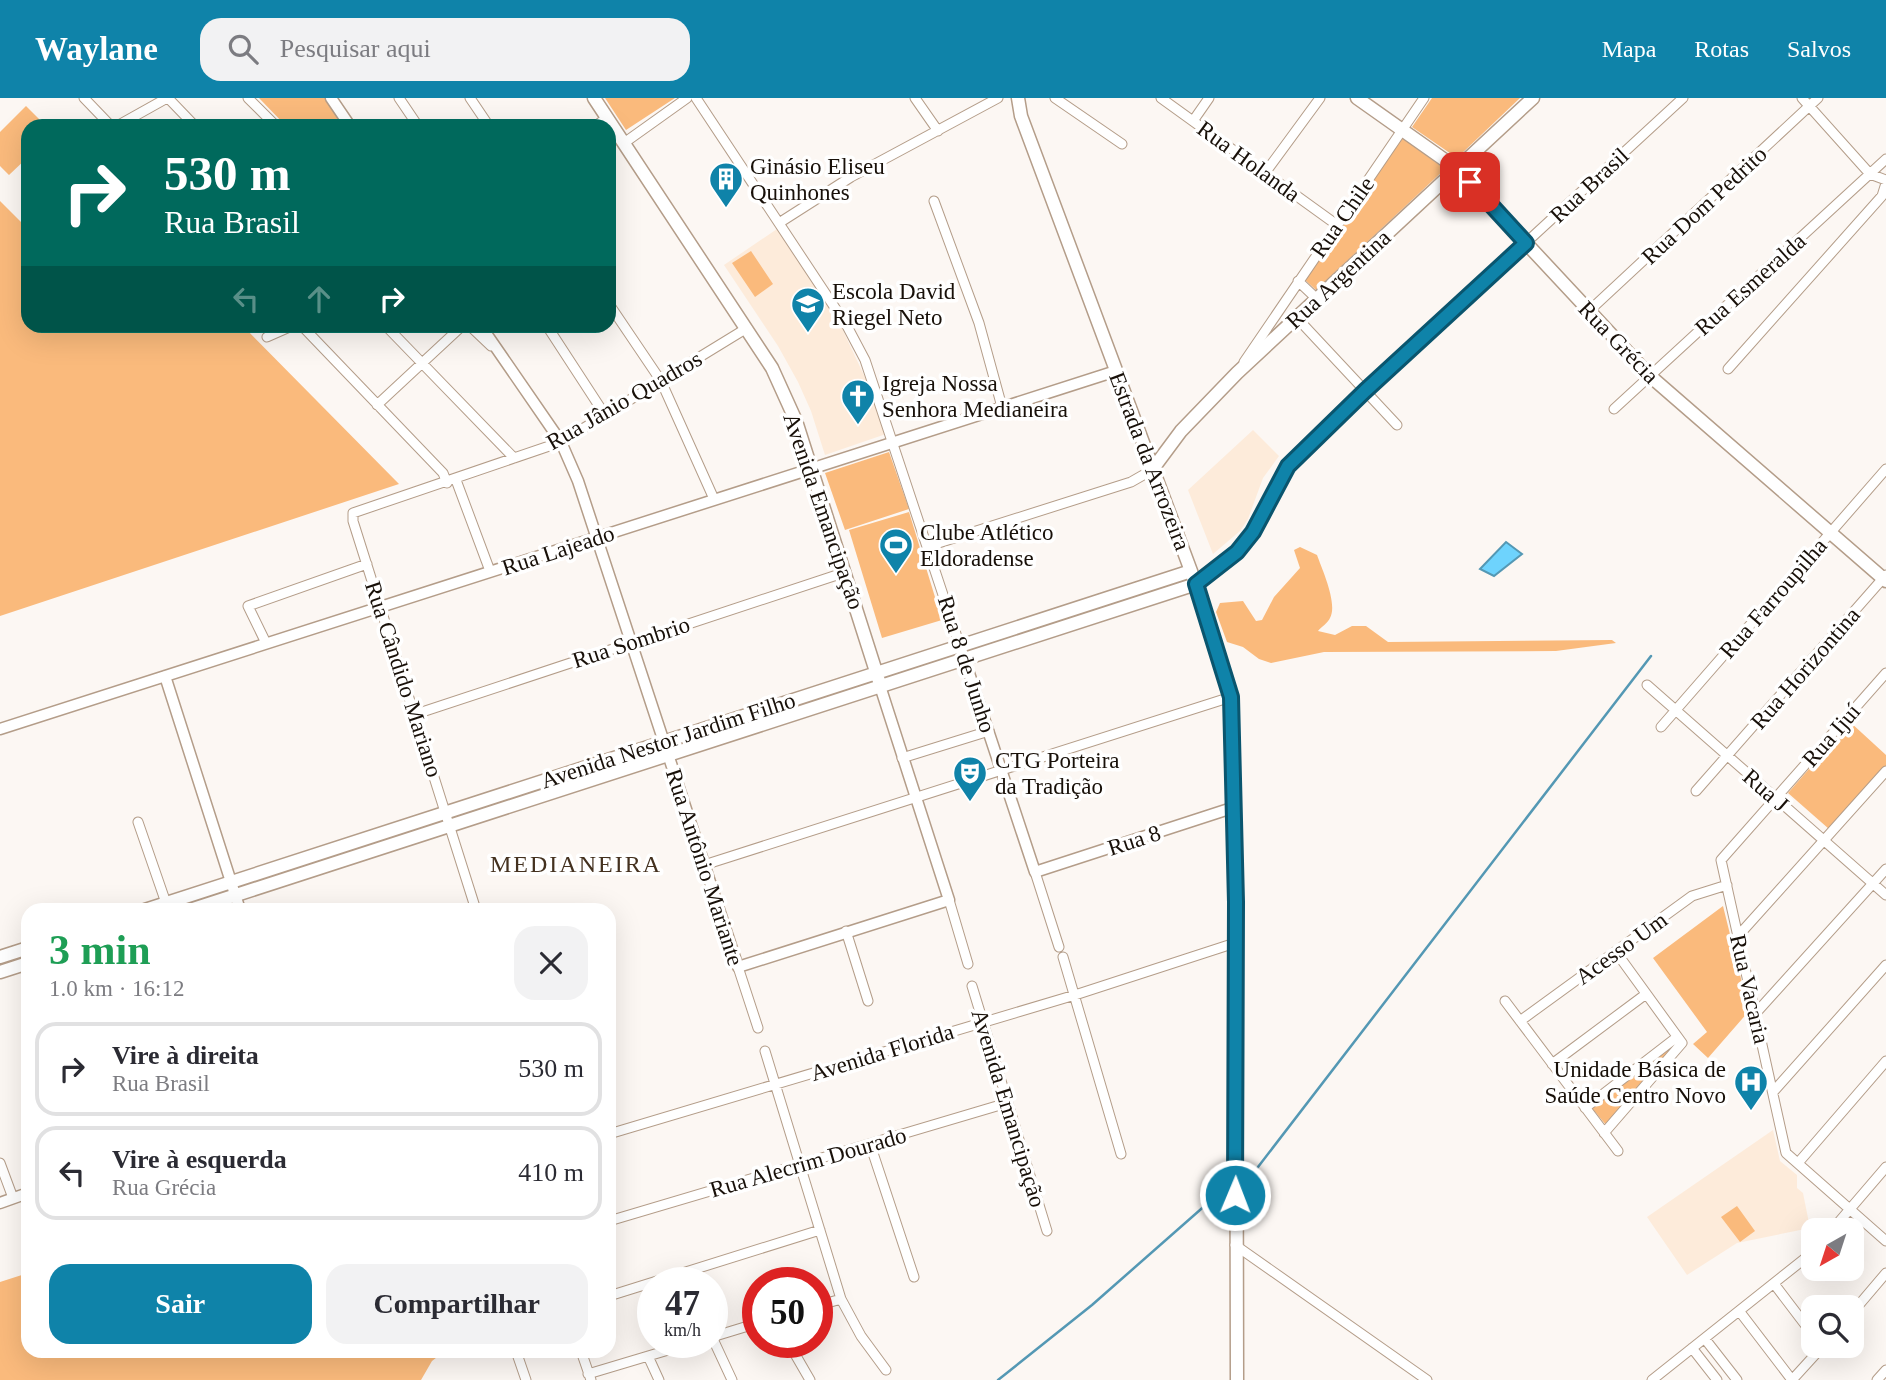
<!DOCTYPE html>
<html lang="pt">
<meta charset="utf-8">
<style>
body{margin:0;font-family:Georgia,serif;background:#f2f2f3;color:#2b2b33;height:100vh;display:flex;flex-direction:column;font-size:26px;white-space:nowrap}
*{box-sizing:border-box;margin:0}
p{font-size:23px;color:#7c7c81}
.icon{flex:none;width:38px;height:38px;fill:none;stroke:currentColor;stroke-width:2;stroke-linecap:round;stroke-linejoin:round}
.map{position:relative;flex:1;overflow:hidden}
.panel{position:absolute;left:21px;top:805px;width:595px;height:455px;display:flex;flex-direction:column;background:#fff;border-radius:21px;box-shadow:0 7px 28px #0002}
.panel>*{flex:none}
.hud{position:absolute;left:21px;top:21px;width:595px;height:214px;border-radius:21px;box-shadow:0 7px 28px #0002;background:#00695c;color:#fff;overflow:hidden}
.needle{width:46px;rotate:219deg}
.fabs{position:absolute;left:1801px;top:1120px;display:grid;gap:14px}
.fabs a{display:grid;place-items:center;width:63px;height:63px;border-radius:14px;background:#fff;box-shadow:0 7px 28px #0002;font-size:35px}
.speed{position:absolute;left:637px;top:1169px;display:flex;gap:14px;font-size:35px;font-weight:700;text-align:center}
.speed>*{display:grid;place-content:center;width:91px;height:91px;border-radius:50%;background:#fff;box-shadow:0 7px 28px #0002;line-height:1}
.speed small{font-size:18px;font-weight:400}
.speed .limit{border:10px solid #d22;background:#fff;color:#111}
.pin{position:absolute;display:grid;place-items:center;width:60px;height:60px;color:#fff;margin:-30px;border-radius:14px;box-shadow:0 4px 10px #0006}
.me{position:absolute;width:77px;margin:-38px;rotate:1deg;stroke-linejoin:round;filter:drop-shadow(0 0 5px #0008)}
.turn{display:flex;align-items:center;gap:24px;height:147px;padding:0 28px;font-size:32px}
.turn .icon{width:91px;height:91px;stroke-width:2.5}
.turn b{display:block;font-size:49px;line-height:60px}
.lanes{display:flex;align-items:center;height:66px;padding:0 28px;background:#0003;justify-content:center;gap:35px;direction:ltr}
.lanes .off{opacity:.35}
.round{display:grid;place-items:center;flex:none;width:74px;height:74px;border-radius:21px;background:#f2f2f3}
.head{display:flex;align-items:center;justify-content:space-between;height:119px;padding:0 28px}
h1{font-size:42px;font-weight:600;line-height:52px;color:#1e9e55}
.button{display:flex;gap:14px;margin-top:auto;padding:14px 28px}
.button a{flex:1;height:80px;border-radius:21px;background:#0f83a9;color:#fff;font-size:28px;font-weight:600;line-height:80px;text-align:center}
.button a+a{background:#f2f2f3;color:#2b2b33}
ul{padding:0;list-style:none}
li{display:flex;align-items:center;gap:21px;height:94px;margin:0 14px 10px;padding:0 14px;border:4px solid #e1e1e2;border-radius:21px}
li div{flex:1}
li b{display:block;font-size:26px}
li em{font-style:normal}
header{display:flex;align-items:center;gap:42px;box-sizing:border-box;height:98px;padding:0 35px;background:#0f83a9;color:#fff}
header strong{font-size:33px}
nav{display:flex;gap:38px;margin-inline-start:auto;font-size:24px}
.search{width:490px;height:63px;background:#f2f2f3;display:flex;align-items:center;gap:18px;box-sizing:border-box;padding:0 24px;border-radius:21px;color:#7c7c81;font-size:26px}
.map>svg:first-child{display:block}
.built{fill:#fdebda}
.green{fill:#faba7c}
.water{fill:#6ed3fd;stroke:#5498b4;stroke-width:2}
.lines{fill:none;stroke-linecap:round;stroke-linejoin:round}
.stream{stroke:#5498b4;stroke-width:2.5}
.minor-casing{stroke:#b49d89;stroke-width:11}
.tertiary-casing{stroke:#b49d89;stroke-width:13}
.secondary-casing{stroke:#b49d89;stroke-width:15}
.minor{stroke:#fff;stroke-width:9}
.tertiary{stroke:#fff;stroke-width:10}
.secondary{stroke:#fff;stroke-width:12}
.route-casing{stroke:#0a556e;stroke-width:18}
.route{stroke:#0f83a9;stroke-width:12}
.labels{text-anchor:middle;stroke-width:7;stroke-linejoin:round;paint-order:stroke}
.street-label{font-size:23px;fill:#181009;stroke:#fff}
.poi-label{font-size:23px;fill:#181009;stroke:#fff;text-anchor:start}
.neighbourhood-label{font-size:24px;letter-spacing:2px;fill:#44311f;stroke:#fff}
</style>
<header>
<strong>Waylane</strong>
<div class="search"><svg class="icon" aria-label="search" viewBox="0 0 24 24"><circle cx="10" cy="10" r="6"/><path d="M15 15l6 6"/></svg>Pesquisar aqui</div>
<nav><a>Mapa</a><a>Rotas</a><a>Salvos</a></nav>
</header>
<div class="map">
<svg width="1886" height="1282" viewBox="0 0 1886 1282">
<rect width="100%" height="100%" fill="#fcf7f3"/>
<path class="built" d="M777,131L839,224L869,288L886,336L825,357L811,313L798,284L778,248L724,167Z
M1253,332L1279,358L1263,380L1248,421L1240,433L1213,456L1188,392Z
M1773,1032L1780,1063L1797,1077V1090L1803,1095L1810,1130L1737,1145L1687,1177L1647,1119Z"/>
<path class="green" d="M259,0H326L345,28H286Z
M605,0H675L626,32Z
M1432,0H1520L1457,60L1412,29Z
M26,8L46,28H28V59L9,77L0,68V34Z
M1401,39L1445,71L1316,192L1304,181Z
M0,103L28,131V228H243L399,386L0,518Z
M751,153L773,186L755,199L732,165Z
M889,354L909,411L845,432L825,375Z
M909,414L942,522L882,540L849,432Z
M1300,449L1317,457C1322,471 1338,506 1330,520C1328,525 1321,529 1318,533L1335,537L1352,528H1366L1388,544L1612,542L1616,545L1556,553L1324,554L1271,565L1259,561L1243,549L1227,544L1216,514L1220,505L1243,503L1256,523L1262,522L1274,499L1300,470L1294,452Z
M1850,624L1886,657V669L1829,731L1788,695Z
M1723,808L1749,913L1708,960L1693,946L1707,934L1653,860Z
M1672,948L1673,950L1606,1027L1591,1009Z
M1737,1108L1755,1133L1740,1144L1721,1119Z
M28,1175V1253H445L432,1263L421,1282H0V1184Z"/>
<path class="water" d="M1506,444L1522,456L1494,478L1480,471Z"/>
<g class="lines">
<path class="stream" d="M1248,1082L1651,558
M998,1282L1092,1207L1217,1097L1229,1091"/>
<g class="minor-casing">
<path id="minor" d="M84,0L111,28
M168,0L195,28
M248,0L276,28
M399,0L418,28
M470,0L489,28
M696,0L847,228L865,262L960,548
M915,0L938,33
M1055,0L1122,46
M1161,0L1337,127
M1802,0L1870,76L1886,82
M1193,23L1209,0
M117,28L167,0
M595,28L607,20
M624,45L687,0
M1265,75L1320,0
M934,103L979,225L1002,309
M779,125L851,79L998,0
M1298,183L1317,201
M609,206L661,283L714,401
M1589,213L1818,0
M1297,220L1397,327
M302,228L443,375L447,385
M386,228L514,360
M470,228L491,248
M547,228L605,317
M267,239L292,228
M1244,264L1424,0
M1728,271L1882,98L1886,85
M377,307L462,228
M1614,311L1886,61
M456,382L490,473
M929,448L1131,384L1152,372
M1196,486L1237,454L1253,434L1288,368L1365,293L1683,0
M266,545L248,508L367,466
M1886,575L1721,762L1786,1055L1886,1143
M1647,587L1886,797
M416,616L846,474
M1661,629L1886,371
M902,660L989,633
M1696,693L1886,477
M138,724L166,805
M704,767L1231,599
M1035,774L1059,849
M949,802L968,866
M476,812L353,423V415L561,344L747,230
M846,833L868,903
M1738,838L1886,673
M1063,859L1121,1056
M738,869L758,930
M972,888L1047,1133
M1505,903L1618,1053
M1755,916L1886,771
M1520,923L1692,798L1727,787
M765,953L841,1201L861,1238L886,1272
M1552,966L1646,896
M1773,994L1886,867
M1585,1010L1677,939
M1604,1035L1682,945L1616,854
M609,1036L1075,897L1235,845
M870,1046L914,1179
M0,1065L13,1100
M1798,1065L1886,963
M609,1123L1007,1005
M1832,1132L1886,1069
M1235,1147L1427,1282
M1775,1187L1813,1237
M609,1198L820,1132
M817,1208L841,1201
M1740,1214L1792,1282L1823,1248
M1852,1215L1886,1175
M712,1239L758,1225
M712,1239L732,1282
M1705,1241L1737,1282
M788,1244L810,1282
M1692,1250L1717,1282
M516,1253L526,1282
M581,1253L591,1282
M648,1258L659,1282
M588,1276L695,1244
M1652,1282L1813,1154
M1877,1282L1886,1272"/>
</g>
<g class="tertiary-casing">
<path id="tertiary" d="M331,0L350,28
M481,228L561,344L578,383L738,869L949,802L880,588
M960,548L1035,774L1232,710
M165,578L240,812
M0,631L1116,273
M0,1105L28,1095"/>
</g>
<g class="secondary-casing">
<path id="secondary" d="M594,0L772,270L796,323L879,583
M1018,0L1021,18L1191,473L1231,599L1236,804L1237,1282
M1357,0L1456,70L1650,278L1886,483
M1152,372L1181,333L1237,275L1533,0
M145,812L1191,473
M190,812L1196,486
M0,859L28,850
M0,874L28,865"/>
</g>
<use href="#minor" class="minor"/>
<use href="#tertiary" class="tertiary"/>
<use href="#secondary" class="secondary"/>
</g>
<g class="lines">
<g class="route-casing">
<path id="route" d="M1235,1097L1236,804L1231,599L1196,486L1237,454L1253,434L1288,368L1365,293L1526,145L1470,84"/>
</g>
<use href="#route" class="route"/>
</g>
<defs>
<g id="building-pin" transform="scale(1.75)"><path d="M0 17L-7.5 6A9.5 9.5 0 1 1 7.5 6Z" fill="#0f83a9" stroke="#fff"/><path d="M-4-6H4V6H1V3H-1V6H-4ZM-2.5-4.3h1.7v1.8h-1.7ZM.8-4.3h1.7v1.8H.8ZM-2.5-1h1.7V.8h-1.7ZM.8-1h1.7V.8H.8Z" fill="#fff"/></g>
<g id="school-pin" transform="scale(1.75)"><path d="M0 17L-7.5 6A9.5 9.5 0 1 1 7.5 6Z" fill="#0f83a9" stroke="#fff"/><path d="M0-5L7-2L0 1L-7-2ZM-4 1L0 2.5L4 1V4Q0 6-4 4Z" fill="#fff"/></g>
<g id="church-pin" transform="scale(1.75)"><path d="M0 17L-7.5 6A9.5 9.5 0 1 1 7.5 6Z" fill="#0f83a9" stroke="#fff"/><path d="M-1.2-6h2.4v3.5h3.3v2.4h-3.3V6h-2.4V-.1h-3.3v-2.4h3.3Z" fill="#fff"/></g>
<g id="stadium-pin" transform="scale(1.75)"><path d="M0 17L-7.5 6A9.5 9.5 0 1 1 7.5 6Z" fill="#0f83a9" stroke="#fff"/><path d="M0-5a6.5 5 0 1 0 0 10a6.5 5 0 1 0 0-10ZM-3.5-1.8h7v3.6h-7Z" fill="#fff"/></g>
<g id="theatre-pin" transform="scale(1.75)"><path d="M0 17L-7.5 6A9.5 9.5 0 1 1 7.5 6Z" fill="#0f83a9" stroke="#fff"/><path d="M-5-5.5Q0-4 5-5.5V0Q5 5 0 6Q-5 5-5 0ZM-3.3-2.5H-1v1.5H-3.3ZM1-2.5H3.3v1.5H1ZM-2.8 1Q0 5.5 2.8 1Z" fill="#fff"/></g>
<g id="hospital-pin" transform="scale(1.75)"><path d="M0 17L-7.5 6A9.5 9.5 0 1 1 7.5 6Z" fill="#0f83a9" stroke="#fff"/><path d="M-5-5h3v3.5h4V-5h3V5h-3V1.5h-4V5h-3Z" fill="#fff"/></g>
</defs>
<g fill-rule="evenodd">
<use href="#building-pin" x="726" y="81"/>
<use href="#school-pin" x="808" y="206"/>
<use href="#church-pin" x="858" y="298"/>
<use href="#stadium-pin" x="896" y="447"/>
<use href="#theatre-pin" x="970" y="675"/>
<use href="#hospital-pin" x="1751" y="984"/>
</g>
<g class="labels">
<g class="street-label">
<text transform="translate(1249 63) rotate(36)" y="8">Rua Holanda</text>
<text transform="translate(1589 87) rotate(-43)" y="8">Rua Brasil</text>
<text transform="translate(1704 107) rotate(-43)" y="8">Rua Dom Pedrito</text>
<text transform="translate(1342 119) rotate(-55)" y="8">Rua Chile</text>
<text transform="translate(1338 181) rotate(-43)" y="8">Rua Argentina</text>
<text transform="translate(1750 186) rotate(-42)" y="8">Rua Esmeralda</text>
<text transform="translate(1619 244) rotate(46)" y="8">Rua Grécia</text>
<text transform="translate(624 302) rotate(-30)" y="8">Rua Jânio Quadros</text>
<text transform="translate(1150 363) rotate(69)" y="8">Estrada da Arrozeira</text>
<text transform="translate(824 413) rotate(71)" y="8">Avenida Emancipação</text>
<text transform="translate(558 452) rotate(-18)" y="8">Rua Lajeado</text>
<text transform="translate(1773 500) rotate(-49)" y="8">Rua Farroupilha</text>
<text transform="translate(631 544) rotate(-18)" y="8">Rua Sombrio</text>
<text transform="translate(967 566) rotate(72)" y="8">Rua 8 de Junho</text>
<text transform="translate(1805 570) rotate(-49)" y="8">Rua Horizontina</text>
<text transform="translate(404 581) rotate(72)" y="8">Rua Cândido Mariano</text>
<text transform="translate(1831 637) rotate(-49)" y="8">Rua Ijuí</text>
<text transform="translate(668 642) rotate(-18)" y="8">Avenida Nestor Jardim Filho</text>
<text transform="translate(1766 692) rotate(41)" y="8">Rua J</text>
<text transform="translate(1134 742) rotate(-18)" y="8">Rua 8</text>
<text transform="translate(705 769) rotate(72)" y="8">Rua Antônio Mariante</text>
<text transform="translate(1621 850) rotate(-36)" y="8">Acesso Um</text>
<text transform="translate(1750 891) rotate(77)" y="8">Rua Vacaria</text>
<text transform="translate(882 954) rotate(-17)" y="8">Avenida Florida</text>
<text transform="translate(1009 1010) rotate(73)" y="8">Avenida Emancipação</text>
<text transform="translate(808 1064) rotate(-16)" y="8">Rua Alecrim Dourado</text>
</g>
<g class="poi-label">
<text x="750" y="76">Ginásio Eliseu<tspan x="750" dy="26">Quinhones</tspan></text>
<text x="832" y="201">Escola David<tspan x="832" dy="26">Riegel Neto</tspan></text>
<text x="882" y="293">Igreja Nossa<tspan x="882" dy="26">Senhora Medianeira</tspan></text>
<text x="920" y="442">Clube Atlético<tspan x="920" dy="26">Eldoradense</tspan></text>
<text x="995" y="670">CTG Porteira<tspan x="995" dy="26">da Tradição</tspan></text>
<text x="1726" y="979" text-anchor="end">Unidade Básica de<tspan x="1726" dy="26">Saúde Centro Novo</tspan></text>
</g>
<g class="neighbourhood-label">
<text x="576" y="774">MEDIANEIRA</text>
</g>
</g>
</svg>
<div class="fabs">
<a><svg class="needle" viewBox="-14 -14 28 28"><path d="M0-13l5 13h-10z" fill="#e53935"/><path d="M0 13l5-13h-10z" fill="#7c7c81"/></svg></a>
<a><svg class="icon" aria-label="search" viewBox="0 0 24 24"><circle cx="10" cy="10" r="6"/><path d="M15 15l6 6"/></svg></a>
</div>
<div class="speed"><div>47<small>km/h</small></div><div class="limit">50</div></div>
<div class="pin" style="left:1470px;top:84px;background:#d93025"><svg class="icon" aria-label="arrive" viewBox="0 0 24 24"><path d="M6 21V4h12l-3 4 3 4H6"/></svg></div>
<svg class="me" style="left:1235px;top:1097px" viewBox="-20 -20 40 40"><circle r="17" fill="#0f83a9" stroke="#fff" stroke-width="3"/><path d="M0-11L8 9 0 5-8 9z" fill="#fff"/></svg>
<div class="hud">
<div class="turn"><svg class="icon" aria-label="right" viewBox="0 0 24 24"><path d="M7 20v-9h11M14 6l5 5-5 5"/></svg><div><b>530 m</b>Rua Brasil</div></div>
<div class="lanes"><svg class="icon off" aria-label="left" viewBox="0 0 24 24"><path d="M17 20v-9H6M10 6l-5 5 5 5"/></svg><svg class="icon off" aria-label="ahead" viewBox="0 0 24 24"><path d="M12 20V5M6 11l6-6 6 6"/></svg><svg class="icon" aria-label="right" viewBox="0 0 24 24"><path d="M7 20v-9h11M14 6l5 5-5 5"/></svg></div>
</div>
<section class="panel">
<div class="head"><div><h1>3 min</h1><p>1.0 km · 16:12</p></div><a class="round"><svg class="icon" aria-label="close" viewBox="0 0 24 24"><path d="M6 6l12 12M18 6L6 18"/></svg></a></div>
<ul>
<li><svg class="icon" aria-label="right" viewBox="0 0 24 24"><path d="M7 20v-9h11M14 6l5 5-5 5"/></svg><div><b>Vire à direita</b><p>Rua Brasil</p></div><em>530 m</em></li>
<li><svg class="icon" aria-label="left" viewBox="0 0 24 24"><path d="M17 20v-9H6M10 6l-5 5 5 5"/></svg><div><b>Vire à esquerda</b><p>Rua Grécia</p></div><em>410 m</em></li>
</ul>
<div class="button"><a>Sair</a><a>Compartilhar</a></div>
</section>
</div>
